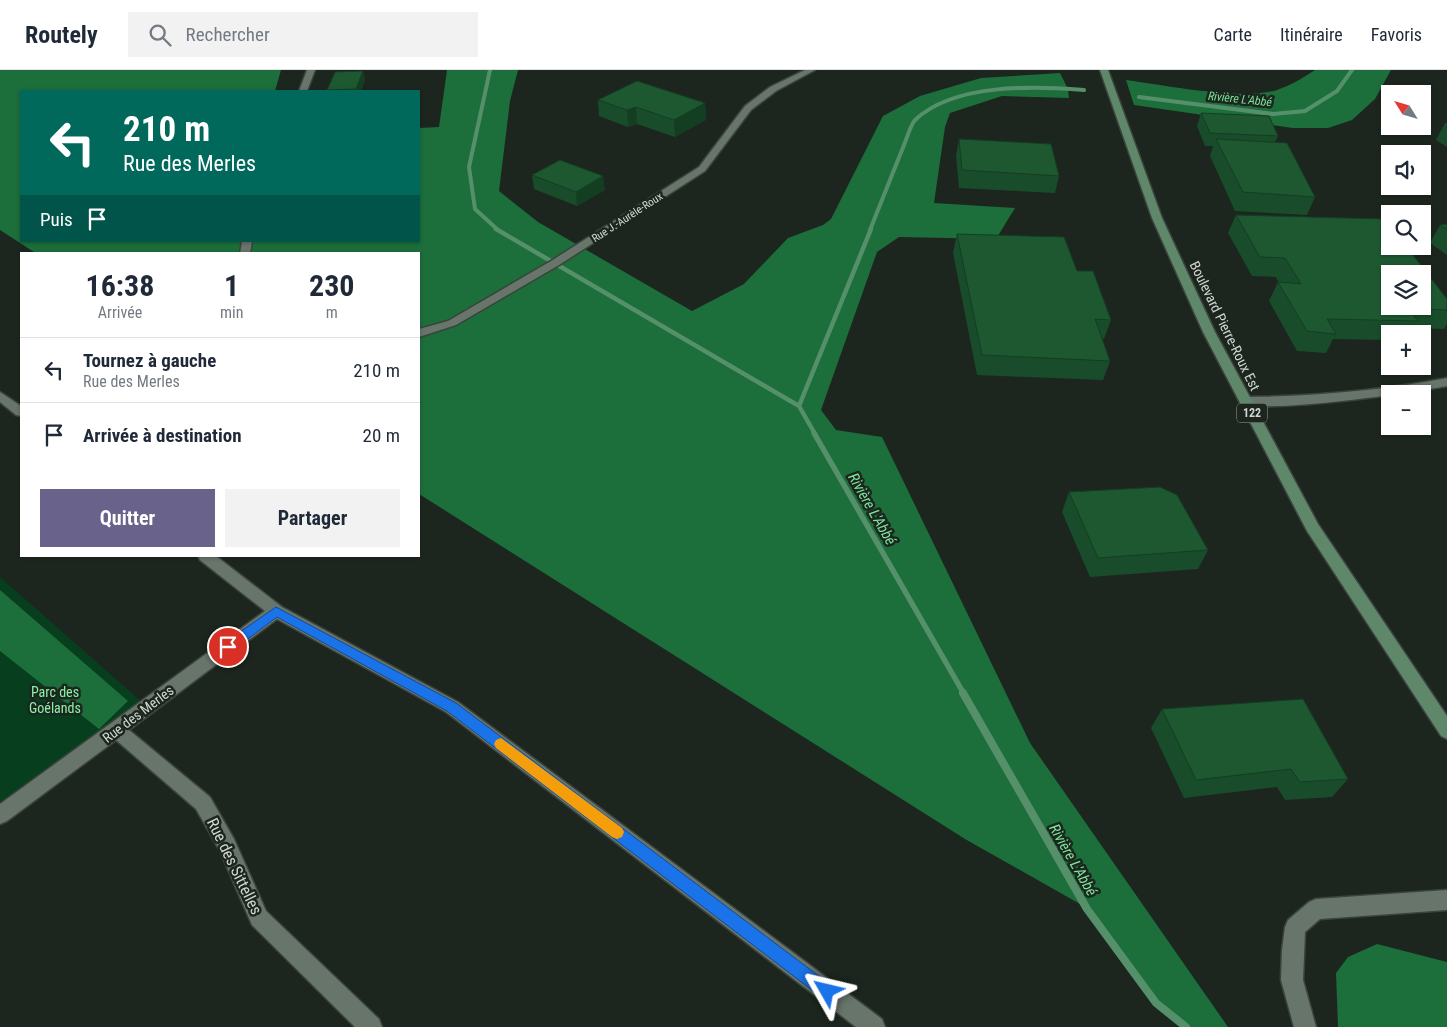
<!DOCTYPE html>
<html lang="fr">
<meta charset="utf-8">
<style>
body{margin:0;font-family:"Roboto Condensed",sans-serif;background:#f2f2f3;color:#1f2937;height:100vh;display:flex;flex-direction:column;font-size:19px;white-space:nowrap}
*{box-sizing:border-box;margin:0}
p{font-size:16px;color:#747a83}
.icon{flex:none;width:28px;height:28px;fill:none;stroke:currentColor;stroke-width:2;stroke-linecap:round;stroke-linejoin:round}
.map{position:relative;flex:1;overflow:hidden}
.panel{position:absolute;left:20px;top:182px;width:400px;height:305px;display:flex;flex-direction:column;background:#fff;border-radius:0px;box-shadow:0 1px 4px #0004}
.panel>*{flex:none}
.top-card{position:absolute;left:20px;top:20px;width:400px;height:152px;border-radius:0px;box-shadow:0 1px 4px #0004;background:#00695c;color:#fff;overflow:hidden}
.needle{width:32px;rotate:307deg}
.controls{position:absolute;left:1381px;top:15px;display:grid;gap:10px}
.controls a{display:grid;place-items:center;width:50px;height:50px;border-radius:0px;background:#fff;box-shadow:0 1px 4px #0004;font-size:25px}
.pin{position:absolute;display:grid;place-items:center;width:42px;height:42px;color:#fff;margin:-21px;border:2px solid #fff;border-radius:50%;box-shadow:0 1px 5px #0007}
.me{position:absolute;width:55px;margin:-28px;rotate:307deg;stroke-linejoin:round;filter:drop-shadow(0 0 4px #0008)}
.turn{display:flex;align-items:center;gap:18px;height:105px;padding:0 20px;font-size:22px}
.turn .icon{width:65px;height:65px;stroke-width:2.5}
.turn b{display:block;font-size:35px;line-height:42px}
.then{display:flex;align-items:center;height:48px;padding:0 20px;background:#0003;gap:10px;font-size:19px}
.eta{display:flex;justify-content:space-evenly;align-items:center;height:85px;text-align:center}
.eta b{font-size:30px;font-weight:700;line-height:35px}
.primary-button{display:flex;gap:10px;margin-top:auto;padding:10px 20px}
.primary-button a{flex:1;height:58px;border-radius:0px;background:#69628b;color:#fff;font-size:20px;font-weight:700;line-height:58px;text-align:center}
.primary-button a+a{background:#f2f2f3;color:#1f2937}
ul{padding:0;list-style:none}
li{display:flex;align-items:center;gap:15px;height:65px;padding:0 20px;border-top:1px solid #e0e1e3}
li div{flex:1}
li b{display:block;font-size:19px}
li em{font-style:normal}
header{display:flex;align-items:center;gap:30px;box-sizing:border-box;height:70px;padding:0 25px;background:#fff;border-bottom:1px solid #e0e1e3}
header strong{font-size:24px}
nav{display:flex;gap:28px;margin-inline-start:auto;font-size:18px}
.search{width:350px;height:45px;background:#f2f2f3;display:flex;align-items:center;gap:12px;box-sizing:border-box;padding:0 18px;border-radius:0px;color:#747a83;font-size:19px}
.map>svg:first-child{display:block}
.green{fill:#073f1e}
.forest{fill:#1c6e3b}
.lines{fill:none;stroke-linecap:round;stroke-linejoin:round}
.stream-far3{stroke:#56906a;stroke-width:4}
.stream-far2{stroke:#56906a;stroke-width:4.5}
.stream-far1{stroke:#56906a;stroke-width:5.5}
.stream{stroke:#56906a;stroke-width:8}
.minor-casing{stroke:#3b433c;stroke-width:3}
.major-casing{stroke:#3b433c;stroke-width:3}
.minor{fill:#68756b;fill-rule:evenodd}
.major{fill:#5e8869;fill-rule:evenodd}
.wall{fill:#194c2a}
.shaded-wall{fill:#143e22}
.building{fill:#1d5831;stroke:#143e22;fill-rule:evenodd}
.route{fill:#1a73e8;stroke:#114b97}
.slow{fill:#f59e0b}
.labels{text-anchor:middle;stroke-width:5;stroke-linejoin:round;paint-order:stroke}
.far-street-label{font-size:11px;fill:#d0d7d1;stroke:#1c261e}
.far-water-label{font-size:12px;font-style:italic;fill:#7de49b;stroke:#1c261e}
.shield{fill:#1c261e;stroke:#9aa29b;stroke-width:1}
.shield-label{font-size:12px;font-weight:bold;fill:#d0d7d1}
.street-label{font-size:14px;fill:#d0d7d1;stroke:#1c261e}
.park-label{font-size:14px;fill:#8af1a7;stroke:#1c261e}
.water-label{font-size:15px;font-style:italic;fill:#7de49b;stroke:#1c261e}
.near-street-label{font-size:16px;fill:#d0d7d1;stroke:#1c261e}
</style>
<header>
<strong>Routely</strong>
<div class="search"><svg class="icon" aria-label="search" viewBox="0 0 24 24"><circle cx="10" cy="10" r="6"/><path d="M15 15l6 6"/></svg>Rechercher</div>
<nav><a>Carte</a><a>Itinéraire</a><a>Favoris</a></nav>
</header>
<div class="map">
<svg width="1447" height="957" viewBox="0 0 1447 957">
<rect width="100%" height="100%" fill="#1c261e"/>
<path class="green" d="M0,507L144,634L0,737Z"/>
<path class="forest" d="M0,0H281L275,21H21V171H419V58L439,57L447,0H518L510,31L499,121L538,152L692,241L744,214L788,168L823,155L831,149L883,46L920,26L981,8L1060,3L1068,19L1069,28L1002,26L950,43L945,57L934,133L1015,138L996,169L899,167L877,182L821,340L836,360L882,367L1030,673L1228,957H1186L1156,933L1087,838L965,769L419,424V184H37L0,160Z
M1315,0H1391L1375,29L1352,50L1328,58H1293L1134,35L1126,10C1164,15 1243,31 1277,20C1291,15 1303,8 1315,0Z
M0,520L128,631L99,659L0,581Z
M1377,874L1447,892V957H1338L1336,903L1348,887Z"/>
<g class="lines">
<path class="stream-far3" d="M490,0L469,97L475,139L498,160
M1139,27L1273,44L1305,41L1337,21L1352,0
M870,160C881,132 893,103 904,75C907,68 910,56 915,50C954,13 1034,16 1084,20"/>
<path class="stream-far2" d="M496,159L799,336
M815,364L799,336L871,159"/>
<path class="stream-far1" d="M814,363L964,624"/>
<path class="stream" d="M963,623L1087,839L1156,933L1186,957"/>
<g class="minor-casing">
<path id="minor" d="M307,0H315L307,21H299Z
M805,0H815L776,21L751,40L705,101L559,195L456,255L419,267V259L448,251L551,191L699,97L745,36L770,17Z
M242,171H252L250,184H240Z
M1447,308V316C1422,321 1252,347 1240,331L1246,327C1314,326 1380,321 1447,308Z
M0,322L21,336V346L16,345L0,332Z
M198,486H216L282,537L458,632L882,949L885,957H856L446,642L277,549L129,660L210,727L234,769L266,841L379,949L382,957H355L252,855L220,781L196,739L116,670L7,751L0,754V734L265,541L200,490Z
M1447,820V840L1320,849L1305,862L1303,910L1316,957H1294L1281,910L1282,880L1285,857L1288,850L1309,832L1316,829Z"/>
</g>
<g class="major-casing">
<path id="major" d="M1100,0H1108L1162,148L1215,262L1318,454L1447,646V669L1441,666L1307,461L1203,262L1152,148Z"/>
</g>
<use href="#minor" class="minor"/>
<use href="#major" class="major"/>
</g>
<path class="wall" d="M365,9L361,21H327V20Z
M598,30L705,33L706,50L675,67L637,54L628,57L599,46Z
M1201,43L1278,66L1275,72L1315,127L1307,145L1235,141L1210,86L1213,76H1205L1197,56Z
M1445,53H1447V77L1436,70Z
M959,69L1059,106L1055,123L959,118L956,86Z
M532,105L605,120L577,136L534,119Z
M1236,145L1447,229V254L1444,259L1414,258L1411,264H1390V270L1333,269L1326,283L1297,281L1269,231L1278,212L1279,213L1276,207L1252,206L1228,163Z
M1447,154V185L1430,173L1440,155Z
M957,164L1077,201L1111,250L1104,269H1102L1110,291L1103,310L977,305L953,183Z
M1069,422L1208,480L1198,499L1090,507L1062,442Z
M1162,639L1348,709L1332,727L1285,730L1277,717L1184,728L1151,658Z"/>
<path class="shaded-wall" d="M363,1L365,9L361,21H357L356,19Z
M705,33L706,50L675,67L674,50Z
M636,37L637,54L628,57L627,40Z
M603,106L605,120L577,136L576,122Z"/>
<path class="building" d="M363,1L356,19L327,20L335,2Z
M637,11L705,33L674,50L636,37L627,40L598,30Z
M1201,43L1269,46L1278,66L1210,63Z
M959,69L1051,74L1059,106L962,100Z
M1216,69L1287,73L1315,127L1243,122Z
M560,90L603,106L576,122L532,105Z
M1236,145L1385,149L1390,155V176H1406L1447,229V240L1408,238L1418,251L1327,249L1336,264L1307,261L1278,212L1301,214L1285,188L1260,187ZM1390,204H1422V236H1390Z
M1447,154V159L1440,155Z
M957,164L1064,167L1077,201H1093L1111,250L1095,249L1110,291L982,285Z
M1160,417L1177,425L1208,480L1098,488L1069,422Z
M1303,629L1348,709L1300,712L1291,699L1196,710L1162,639Z"/>
<path class="route" d="M276,537L456,633L832,916L835,921L832,927L827,929L821,927L447,641L277,547L233,580H224L222,577L224,573Z"/>
<path class="slow" d="M501,668L622,758L624,762L622,767L617,769L612,767L496,678L494,674L496,670Z"/>
<g class="labels">
<g class="far-street-label">
<text transform="translate(627 147) rotate(-33)" y="4">Rue J.-Aurèle-Roux</text>
</g>
<g class="far-water-label">
<text transform="translate(1240 29) rotate(6)" y="4">Rivière L'Abbé</text>
</g>
<rect class="shield" x="1237" y="333.5" width="30" height="19" rx="4"/>
<g class="shield-label">
<text x="1252" y="347">122</text>
</g>
<g class="street-label">
<text transform="translate(1225 256) rotate(64)" y="5">Boulevard Pierre-Roux Est</text>
<text transform="translate(138 644) rotate(-37)" y="5">Rue des Merles</text>
</g>
<g class="park-label">
<text x="55" y="627">Parc des<tspan x="55" dy="16">Goélands</tspan></text>
</g>
<g class="water-label">
<text transform="translate(872 439) rotate(60)" y="5">Rivière L'Abbé</text>
<text transform="translate(1073 790) rotate(60)" y="5">Rivière L'Abbé</text>
</g>
<g class="near-street-label">
<text transform="translate(235 796) rotate(64)" y="6">Rue des Sittelles</text>
</g>
</g>
</svg>
<div class="controls">
<a><svg class="needle" viewBox="-14 -14 28 28"><path d="M0-13l5 13h-10z" fill="#e53935"/><path d="M0 13l5-13h-10z" fill="#747a83"/></svg></a>
<a><svg class="icon" aria-label="sound" viewBox="0 0 24 24"><path d="M4 9h4l5-4v14l-5-4H4zM17 9q2 3 0 6"/></svg></a>
<a><svg class="icon" aria-label="search" viewBox="0 0 24 24"><circle cx="10" cy="10" r="6"/><path d="M15 15l6 6"/></svg></a>
<a><svg class="icon" aria-label="layers" viewBox="0 0 24 24"><path d="M12 4l9 5-9 5-9-5zM3 14l9 5 9-5"/></svg></a>
<a>+</a>
<a>−</a>
</div>
<div class="pin" style="left:228px;top:577px;background:#d93025"><svg class="icon" aria-label="arrive" viewBox="0 0 24 24"><path d="M6 21V4h12l-3 4 3 4H6"/></svg></div>
<svg class="me" style="left:827px;top:921px" viewBox="-20 -20 40 40"><path d="M0-17L14 15 0 8-14 15z" fill="#1a73e8" stroke="#fff" stroke-width="4"/></svg>
<div class="top-card">
<div class="turn"><svg class="icon" aria-label="left" viewBox="0 0 24 24"><path d="M17 20v-9H6M10 6l-5 5 5 5"/></svg><div><b>210 m</b>Rue des Merles</div></div>
<div class="then">Puis<svg class="icon" aria-label="arrive" viewBox="0 0 24 24"><path d="M6 21V4h12l-3 4 3 4H6"/></svg></div>
</div>
<section class="panel">
<div class="eta">
<div><b>16:38</b><p>Arrivée</p></div>
<div><b>1</b><p>min</p></div>
<div><b>230</b><p>m</p></div>
</div>
<ul>
<li><svg class="icon" aria-label="left" viewBox="0 0 24 24"><path d="M17 20v-9H6M10 6l-5 5 5 5"/></svg><div><b>Tournez à gauche</b><p>Rue des Merles</p></div><em>210 m</em></li>
<li><svg class="icon" aria-label="arrive" viewBox="0 0 24 24"><path d="M6 21V4h12l-3 4 3 4H6"/></svg><div><b>Arrivée à destination</b></div><em>20 m</em></li>
</ul>
<div class="primary-button"><a>Quitter</a><a>Partager</a></div>
</section>
</div>
